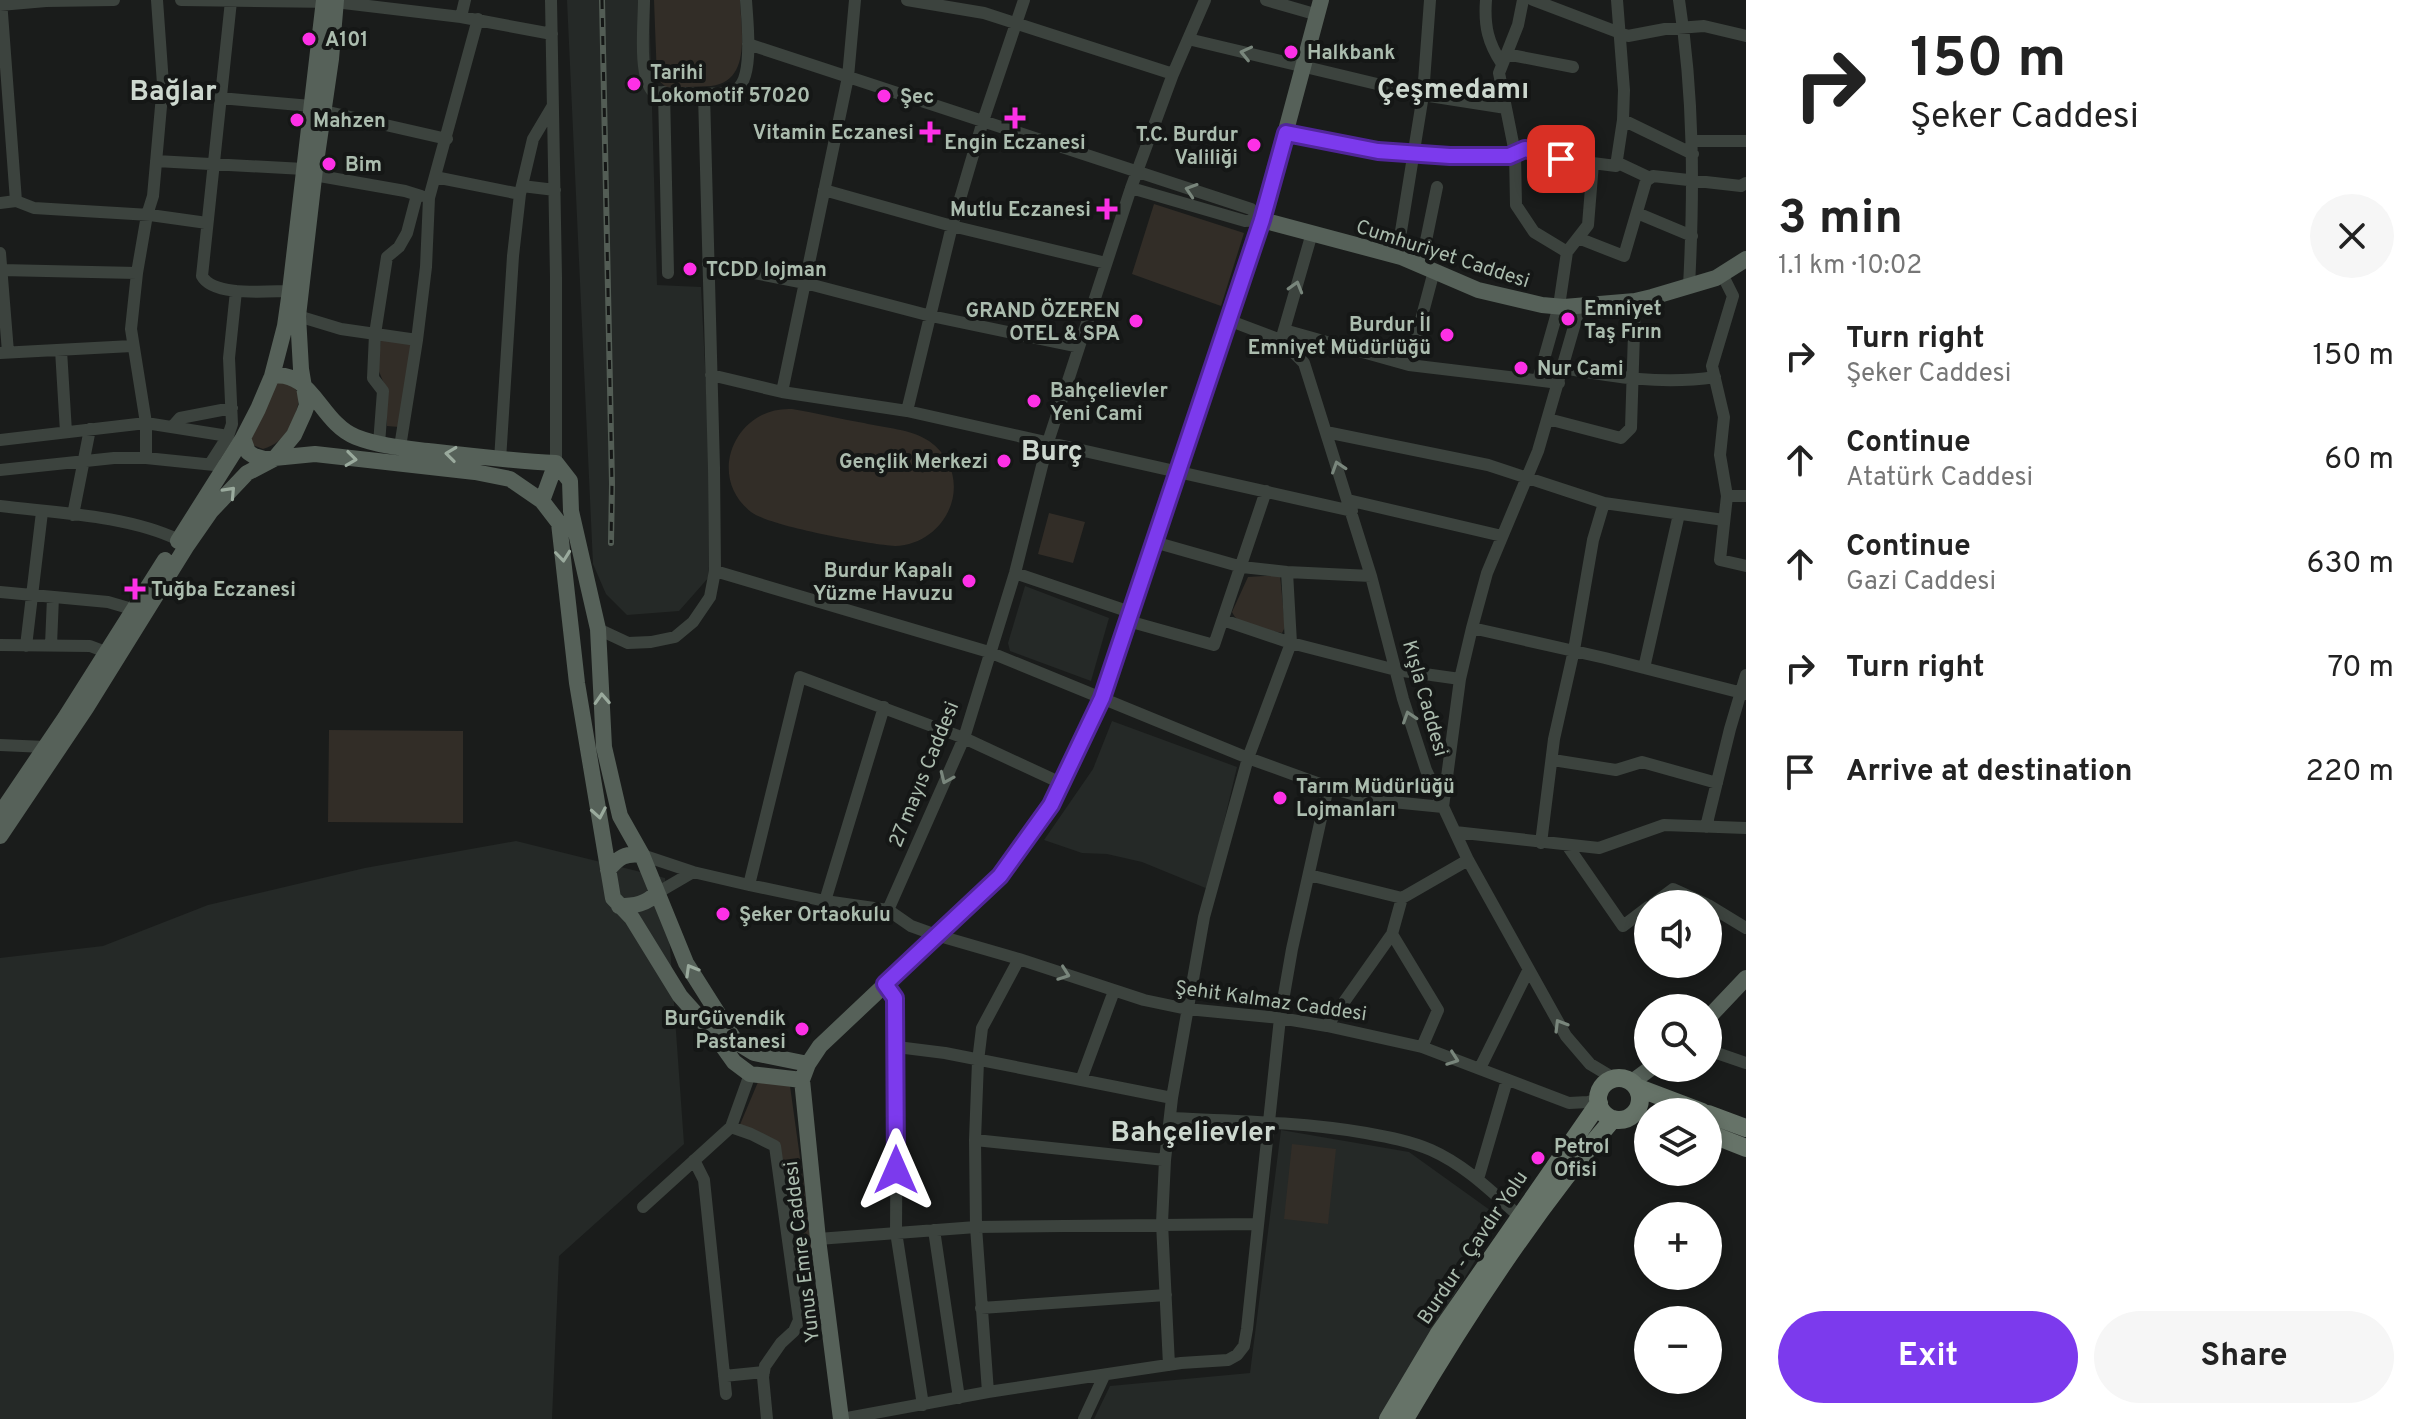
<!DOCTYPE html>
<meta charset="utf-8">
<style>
body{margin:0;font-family:Overpass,sans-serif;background:#f6f6f6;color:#222;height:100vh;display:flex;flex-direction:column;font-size:30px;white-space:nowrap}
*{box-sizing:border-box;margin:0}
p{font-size:26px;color:#767676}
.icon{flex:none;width:44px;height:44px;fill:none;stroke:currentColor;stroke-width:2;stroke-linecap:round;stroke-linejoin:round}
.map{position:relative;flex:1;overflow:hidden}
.details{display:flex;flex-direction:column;background:#fff;width:680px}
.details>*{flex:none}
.hud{background:#fff;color:#222;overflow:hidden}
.tools{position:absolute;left:1634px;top:890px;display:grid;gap:16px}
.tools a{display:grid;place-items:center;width:88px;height:88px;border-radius:50%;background:#fff;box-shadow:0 4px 12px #0003;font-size:40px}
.pin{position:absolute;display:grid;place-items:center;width:68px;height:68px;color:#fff;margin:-34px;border-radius:16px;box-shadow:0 4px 12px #0006}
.me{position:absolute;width:88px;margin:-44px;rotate:0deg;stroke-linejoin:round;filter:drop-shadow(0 0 6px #0008)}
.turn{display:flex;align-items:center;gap:28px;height:168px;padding:0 32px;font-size:36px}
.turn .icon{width:104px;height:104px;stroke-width:2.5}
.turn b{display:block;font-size:56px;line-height:68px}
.round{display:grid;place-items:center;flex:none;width:84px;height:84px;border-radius:42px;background:#f6f6f6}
.summary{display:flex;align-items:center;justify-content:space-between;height:136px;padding:0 32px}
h1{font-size:48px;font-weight:700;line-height:60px}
.cta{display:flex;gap:16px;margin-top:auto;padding:16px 32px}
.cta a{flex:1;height:92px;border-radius:48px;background:#7c3aed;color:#fff;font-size:32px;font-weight:700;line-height:92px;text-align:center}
.cta a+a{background:#f6f6f6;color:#222}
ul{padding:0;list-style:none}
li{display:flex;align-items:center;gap:24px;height:104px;padding:0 32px}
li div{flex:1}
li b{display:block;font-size:30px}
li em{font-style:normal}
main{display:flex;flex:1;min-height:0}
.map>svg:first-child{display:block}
.built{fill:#252927}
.green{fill:#322d27}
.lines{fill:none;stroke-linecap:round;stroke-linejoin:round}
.minor{stroke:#3c433e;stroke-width:12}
.major{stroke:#566159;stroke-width:16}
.highway{stroke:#667368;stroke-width:18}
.rail-casing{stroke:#535d55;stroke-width:6}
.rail{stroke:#151716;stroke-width:3;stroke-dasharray:9;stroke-linecap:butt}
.oneway{stroke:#79867c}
.oneway2{stroke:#9aaa9d}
.route-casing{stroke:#51269a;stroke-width:20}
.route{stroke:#7c3aed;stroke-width:14}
.poi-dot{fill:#fd30e6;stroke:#151716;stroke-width:3}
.labels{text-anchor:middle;stroke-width:8;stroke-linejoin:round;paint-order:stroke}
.poi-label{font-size:20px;font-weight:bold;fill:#abbcae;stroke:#151716;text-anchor:start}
.street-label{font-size:20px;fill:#abbcae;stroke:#151716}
.district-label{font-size:28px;font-weight:bold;fill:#cdd8cf;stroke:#151716}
</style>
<main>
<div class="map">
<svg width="1746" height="1419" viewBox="0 0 1746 1419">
<rect width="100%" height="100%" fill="#1a1c1b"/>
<path class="built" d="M567,0H649L657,285L701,287L708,425L709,577L679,611L627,615L606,594L593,564Z
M1025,586L1109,618L1091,681L1010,651L1008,643Z
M1112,721L1237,767L1208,889L1142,862L1107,854L1082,853L1044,840L1093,769Z
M516,841L665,878L684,1144L559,1256L552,1419H0V958L103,946L208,905L365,868Z
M1281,1130L1409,1152L1501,1218L1379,1419H1094L1110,1386L1250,1373Z"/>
<path class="green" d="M654,0H740C741,30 752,81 711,86C697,87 681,87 666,87L657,79Z
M1154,204L1244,233L1221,306L1132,274Z
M381,338L412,343L399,427L387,426V391L378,369Z
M278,380H288L300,395C296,418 288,442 263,449L250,444L249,435Z
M792,409C816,413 840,419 864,423C885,428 911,429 929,441C977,475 950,544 895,546C868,544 769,526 751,512C705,476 736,406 792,409Z
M1049,513L1085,522L1073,563L1038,554Z
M1280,575L1285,627L1282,633C1266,629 1239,628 1232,612L1248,577Z
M329,730L463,731V823L328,822Z
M758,1082L790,1086L813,1251L806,1252L777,1146L739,1127Z
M1292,1144L1336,1149L1328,1224L1284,1219Z"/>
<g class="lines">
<path class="minor" d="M181,0L335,2L461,17L552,34
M551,0L556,277V463
M644,0C644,23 638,76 653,92L704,94
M907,0L984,13L1173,74
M1266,0L1318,15
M1486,0C1484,26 1488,43 1502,64
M1523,0L1518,25L1499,73L1515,153L1516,205L1534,232L1567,252
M1533,0L1628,36L1665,29L1704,26L1746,36
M1679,0C1694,95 1694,191 1689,286
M231,1L202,276C213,297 268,291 290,291
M0,5L46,1L114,0
M461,17L465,0
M1188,39L1423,95L1506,108
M748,44L1251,209L1262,220
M1506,54L1573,67
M664,92L668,273
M220,98L311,106
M324,111L447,139
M1623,120L1693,154
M1286,133L1378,151L1450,156H1509L1525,149L1561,159L1616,166L1623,120L1624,90L1617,0
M1692,141H1746
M156,161L304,169
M1616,162L1650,178
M314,175L405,191L421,196
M435,177L520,194
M522,186L555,190
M1131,188L1245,221L1262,220
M824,190L952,226L1106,263
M16,201L34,208L150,215L207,223
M0,203L16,201L1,0
M1637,213L1692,236
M1578,238L1624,256L1646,181L1653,176L1741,186L1746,183
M0,253L8,352
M1397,256L1423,95L1430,0
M708,264L805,283L931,316L1079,347
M1421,265L1437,187
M1,270L137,273
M1722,274L1733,296L1712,366L1724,417L1720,455L1727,496
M298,316L341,329L417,340
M1228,320L1281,340L1304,363L1371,576L1403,699L1426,770L1468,860L1566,1036L1590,1064L1615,1079
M1284,330L1409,365L1559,383
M1282,337L1312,233
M61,350L66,432
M0,353L132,346
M1409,365L1434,271
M1563,368C1614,377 1663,385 1715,377
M711,375L782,392L907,411L1352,511
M1538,380L1559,306L1567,252L1588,225L1593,163
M782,392L848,77L855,0
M907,411L952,226L983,121L1024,0
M1548,419L1621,438L1631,428L1635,301
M173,426L180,418L232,408
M1326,432L1488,465L1604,503L1724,520
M0,440L146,423L228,436
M379,444L383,391L373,378L375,334L387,257L399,247L407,233L417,195
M400,447L417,340L426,267L429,198L478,19
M146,458V423L131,329L137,273L147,215L153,196L163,84L157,0
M500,460L513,256L520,194L533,139L552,107
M210,464L228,436L232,424L229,358L236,291
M0,470L114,458H146L224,466
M1746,496H1727L1720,560L1746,566
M1348,500L1502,536
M0,506C56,513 127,515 179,540
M73,515L90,429
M1154,542L1242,567L1287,572L1371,576
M715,571L989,652L1248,758L1328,787L1372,800L1443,807L1460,679L1472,628L1487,573L1538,451L1580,306
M1015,573L1130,612
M0,592L108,602L132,609
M1223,620L1291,643L1396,670L1460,679
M1128,621L1214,645L1266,491
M1472,628L1605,658L1746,694
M598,629L628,643L651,642L675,637L693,622L710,597L715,571L714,468L704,94C713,93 727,94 735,90C755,81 747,19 746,0
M0,645L90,646L106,652
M51,645L53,597
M26,646L42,512
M1644,668L1679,514
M0,745L45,747
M1553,760L1616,770L1642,762L1717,783
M1706,827L1730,729L1746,675
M1455,832L1599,848L1664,825L1746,828
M1541,843L1554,739L1574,650L1593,540L1604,503
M1567,845L1623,926L1648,907
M642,855L693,872L749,885L825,901L888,910L911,926L936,935L1019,959L1144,1000L1187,1009L1280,1018L1327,1026L1422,1047L1569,1103L1588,1102L1599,1099
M1309,875L1402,898L1468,860
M749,885L800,677L964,738L1061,783
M657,893L693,872
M825,901L884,707
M1653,904L1673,889L1706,904
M1708,905L1746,928
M888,910L964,738L1015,573L1048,442L1131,188L1173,74L1205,0
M1392,934L1438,1010L1422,1047
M885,984L895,998L897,1047L896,1232L923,1405
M1327,1026L1392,934L1402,898
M897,1047L945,1053L1172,1098
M1708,1050L1746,1063
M1480,1068L1528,971
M1081,1080L1114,991
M1170,1118C1235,1121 1301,1122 1366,1133C1388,1137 1410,1141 1431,1150C1465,1165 1492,1192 1519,1216
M731,1127L751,1134L775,1146L799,1320L794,1331L781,1343L765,1366L763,1377L767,1419
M975,1140L1165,1160
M694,1160L704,1180L726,1394
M1478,1179L1507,1080
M643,1207L731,1127L750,1074
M934,1230L959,1398
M818,1239L976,1227L1258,1224
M981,1308L1166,1295
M1169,1365L1162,1223L1165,1160L1172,1098L1204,917L1248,758L1291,643L1287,572
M724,1376L764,1372
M988,1392L976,1227L975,1140L978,1061L982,1028L1019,959
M842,1419L988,1392L1181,1363L1228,1360L1237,1355L1244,1346L1247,1329L1280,1018L1292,949L1328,787
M1084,1419L1104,1376"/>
<path class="major" d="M1262,220L1401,257L1478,290L1542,305L1564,307L1635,301L1652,297L1716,278L1746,259
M272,376C312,369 320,423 356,437C379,446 404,448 428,451C471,456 513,461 556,463L570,481L571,511L598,629L604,747L620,816L642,855L686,963L736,1042L754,1053L808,1064
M243,438L248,452L254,456L264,459L315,454L475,472L510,479L542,501L559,523L577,683L613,898L632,918L680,996L714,1034L734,1062L750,1074L802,1080
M542,501L556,463
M178,541L243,438L258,409L272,376L285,326L290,291L324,0
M0,814L65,718L165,560
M0,836L86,708L186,547L211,511L247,473L274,459L294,435L304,413L307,405L301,369L298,316L315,169L331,59L336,0
M608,870C619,857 625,853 642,855
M619,906C635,906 646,904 657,893
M1708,1018L1746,978
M1632,1082L1651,1068
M841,1419L818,1239L802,1080L808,1064L820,1046L1000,876L1051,805L1102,698L1262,220L1321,0"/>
<path class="highway" d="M1598 1099a21 21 0 1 1 42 0a21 21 0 1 1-42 0Z
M1636,1087L1702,1112
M1708,1114L1746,1128
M1708,1133L1746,1148
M1388,1419L1438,1335L1599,1103
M1405,1419C1466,1315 1534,1211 1613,1119"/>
<g class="rail-casing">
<path id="rail" d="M602,0L612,484L611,543"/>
</g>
<use href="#rail" class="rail"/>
</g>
<defs><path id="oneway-chevron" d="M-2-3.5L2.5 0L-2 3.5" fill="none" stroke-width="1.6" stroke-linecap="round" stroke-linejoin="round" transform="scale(2)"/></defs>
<g class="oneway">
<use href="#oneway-chevron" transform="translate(1246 53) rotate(-167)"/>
<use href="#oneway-chevron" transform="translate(1191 190) rotate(-162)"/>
<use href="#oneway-chevron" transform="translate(1296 287) rotate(-74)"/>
<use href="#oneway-chevron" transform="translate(1338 467) rotate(-108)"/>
<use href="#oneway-chevron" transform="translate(1409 717) rotate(-108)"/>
<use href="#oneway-chevron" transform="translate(946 778) rotate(114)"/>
<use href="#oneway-chevron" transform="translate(1064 974) rotate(20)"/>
<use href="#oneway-chevron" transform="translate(1560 1025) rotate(-121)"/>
<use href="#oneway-chevron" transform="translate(1453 1059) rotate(20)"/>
</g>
<g class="oneway2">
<use href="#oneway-chevron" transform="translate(451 454) rotate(-173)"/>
<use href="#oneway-chevron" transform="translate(351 459) rotate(7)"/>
<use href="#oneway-chevron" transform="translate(230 492) rotate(-47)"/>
<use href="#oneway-chevron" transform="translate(563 556) rotate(84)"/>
<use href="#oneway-chevron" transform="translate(602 699) rotate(-93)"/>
<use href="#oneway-chevron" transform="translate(599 813) rotate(80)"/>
<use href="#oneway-chevron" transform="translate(691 970) rotate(-120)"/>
</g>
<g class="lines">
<g class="route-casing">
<path id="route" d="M896,1170L895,998L885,984L1000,876L1051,805L1102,698L1262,220L1286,133L1378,151L1450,156H1509L1525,149L1561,159"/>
</g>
<use href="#route" class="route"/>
</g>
<g class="poi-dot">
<circle cx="309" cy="39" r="8"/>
<circle cx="1291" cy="52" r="8"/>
<circle cx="634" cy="84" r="8"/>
<circle cx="884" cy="96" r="8"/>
<path d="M1011 106h8v8h8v8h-8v8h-8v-8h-8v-8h8z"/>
<circle cx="297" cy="120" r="8"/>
<path d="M926 120h8v8h8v8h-8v8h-8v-8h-8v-8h8z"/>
<circle cx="1254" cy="145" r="8"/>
<circle cx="329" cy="164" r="8"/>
<path d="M1103 197h8v8h8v8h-8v8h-8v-8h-8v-8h8z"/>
<circle cx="690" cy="269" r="8"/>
<circle cx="1568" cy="319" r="8"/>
<circle cx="1136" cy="321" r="8"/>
<circle cx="1447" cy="335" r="8"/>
<circle cx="1521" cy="368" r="8"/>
<circle cx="1034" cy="401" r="8"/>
<circle cx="1004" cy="461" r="8"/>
<circle cx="969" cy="581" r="8"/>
<path d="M131 577h8v8h8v8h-8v8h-8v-8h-8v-8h8z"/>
<circle cx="1280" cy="798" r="8"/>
<circle cx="723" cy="914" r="8"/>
<circle cx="802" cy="1029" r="8"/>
<circle cx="1538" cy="1158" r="8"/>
</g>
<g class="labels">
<g class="poi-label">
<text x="325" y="46">A101</text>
<text x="1307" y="59">Halkbank</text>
<text x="650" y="79">Tarihi<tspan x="650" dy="23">Lokomotif 57020</tspan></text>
<text x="900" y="103">Şec</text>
<text x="313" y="127">Mahzen</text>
<text x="914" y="139" text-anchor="end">Vitamin Eczanesi</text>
<text x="1238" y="141" text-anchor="end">T.C. Burdur<tspan x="1238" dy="23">Valiliği</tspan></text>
<text x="1015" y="149" text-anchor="middle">Engin Eczanesi</text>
<text x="345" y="171">Bim</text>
<text x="1091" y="216" text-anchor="end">Mutlu Eczanesi</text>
<text x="706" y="276">TCDD lojman</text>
<text x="1584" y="315">Emniyet<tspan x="1584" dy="23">Taş Fırın</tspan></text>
<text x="1120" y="317" text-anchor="end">GRAND ÖZEREN<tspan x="1120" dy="23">OTEL &amp; SPA</tspan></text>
<text x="1431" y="331" text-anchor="end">Burdur İl<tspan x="1431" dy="23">Emniyet Müdürlüğü</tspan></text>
<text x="1537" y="375">Nur Cami</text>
<text x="1050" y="397">Bahçelievler<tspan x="1050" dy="23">Yeni Cami</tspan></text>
<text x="988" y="468" text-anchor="end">Gençlik Merkezi</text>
<text x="953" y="577" text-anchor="end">Burdur Kapalı<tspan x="953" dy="23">Yüzme Havuzu</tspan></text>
<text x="151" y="596">Tuğba Eczanesi</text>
<text x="1296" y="793">Tarım Müdürlüğü<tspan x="1296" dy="23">Lojmanları</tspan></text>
<text x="739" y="921">Şeker Ortaokulu</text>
<text x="786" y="1025" text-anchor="end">BurGüvendik<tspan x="786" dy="23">Pastanesi</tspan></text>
<text x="1554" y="1153">Petrol<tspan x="1554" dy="23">Ofisi</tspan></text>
</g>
<g class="street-label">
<text transform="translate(1443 253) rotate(18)" y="7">Cumhuriyet Caddesi</text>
<text transform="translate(1426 698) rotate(74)" y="7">Kışla Caddesi</text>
<text transform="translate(923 774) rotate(-68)" y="7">27 mayıs Caddesi</text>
<text transform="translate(1271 1000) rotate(8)" y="7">Şehit Kalmaz Caddesi</text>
<text transform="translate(1472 1247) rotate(-56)" y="7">Burdur - Çavdır Yolu</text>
<text transform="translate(801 1252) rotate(-97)" y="7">Yunus Emre Caddesi</text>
</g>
<g class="district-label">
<text x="1453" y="98">Çeşmedamı</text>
<text x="173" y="100">Bağlar</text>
<text x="1052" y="460">Burç</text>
<text x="1193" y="1141">Bahçelievler</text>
</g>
</g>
</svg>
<div class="tools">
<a><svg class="icon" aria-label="sound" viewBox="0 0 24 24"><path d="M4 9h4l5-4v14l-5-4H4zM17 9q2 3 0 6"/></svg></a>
<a><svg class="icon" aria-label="search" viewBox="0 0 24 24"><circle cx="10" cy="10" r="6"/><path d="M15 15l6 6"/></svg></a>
<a><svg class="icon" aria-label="layers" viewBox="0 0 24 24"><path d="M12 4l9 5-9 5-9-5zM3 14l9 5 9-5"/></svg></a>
<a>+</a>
<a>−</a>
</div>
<div class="pin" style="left:1561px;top:159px;background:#d93025"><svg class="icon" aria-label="arrive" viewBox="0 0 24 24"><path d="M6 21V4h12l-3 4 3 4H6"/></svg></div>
<svg class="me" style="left:896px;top:1170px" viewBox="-20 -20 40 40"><path d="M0-17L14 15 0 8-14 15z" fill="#7c3aed" stroke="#fff" stroke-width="4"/></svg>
</div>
<section class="details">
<div class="hud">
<div class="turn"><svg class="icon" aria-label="right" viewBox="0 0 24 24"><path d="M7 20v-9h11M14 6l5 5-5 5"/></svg><div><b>150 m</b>Şeker Caddesi</div></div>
</div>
<div class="summary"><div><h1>3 min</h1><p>1.1 km · 10:02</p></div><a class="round"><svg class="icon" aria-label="close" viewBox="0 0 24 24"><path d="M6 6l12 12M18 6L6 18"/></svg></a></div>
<ul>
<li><svg class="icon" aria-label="right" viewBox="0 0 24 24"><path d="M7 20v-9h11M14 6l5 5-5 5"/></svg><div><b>Turn right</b><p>Şeker Caddesi</p></div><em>150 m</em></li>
<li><svg class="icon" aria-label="ahead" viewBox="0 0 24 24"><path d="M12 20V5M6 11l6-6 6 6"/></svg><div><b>Continue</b><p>Atatürk Caddesi</p></div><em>60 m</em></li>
<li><svg class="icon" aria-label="ahead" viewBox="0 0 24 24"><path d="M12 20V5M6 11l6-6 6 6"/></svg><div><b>Continue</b><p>Gazi Caddesi</p></div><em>630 m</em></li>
<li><svg class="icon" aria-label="right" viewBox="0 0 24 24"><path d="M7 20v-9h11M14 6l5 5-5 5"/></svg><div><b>Turn right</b></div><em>70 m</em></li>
<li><svg class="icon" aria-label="arrive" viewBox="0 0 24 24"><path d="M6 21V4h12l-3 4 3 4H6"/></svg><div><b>Arrive at destination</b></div><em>220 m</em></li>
</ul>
<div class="cta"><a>Exit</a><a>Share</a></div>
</section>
</main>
